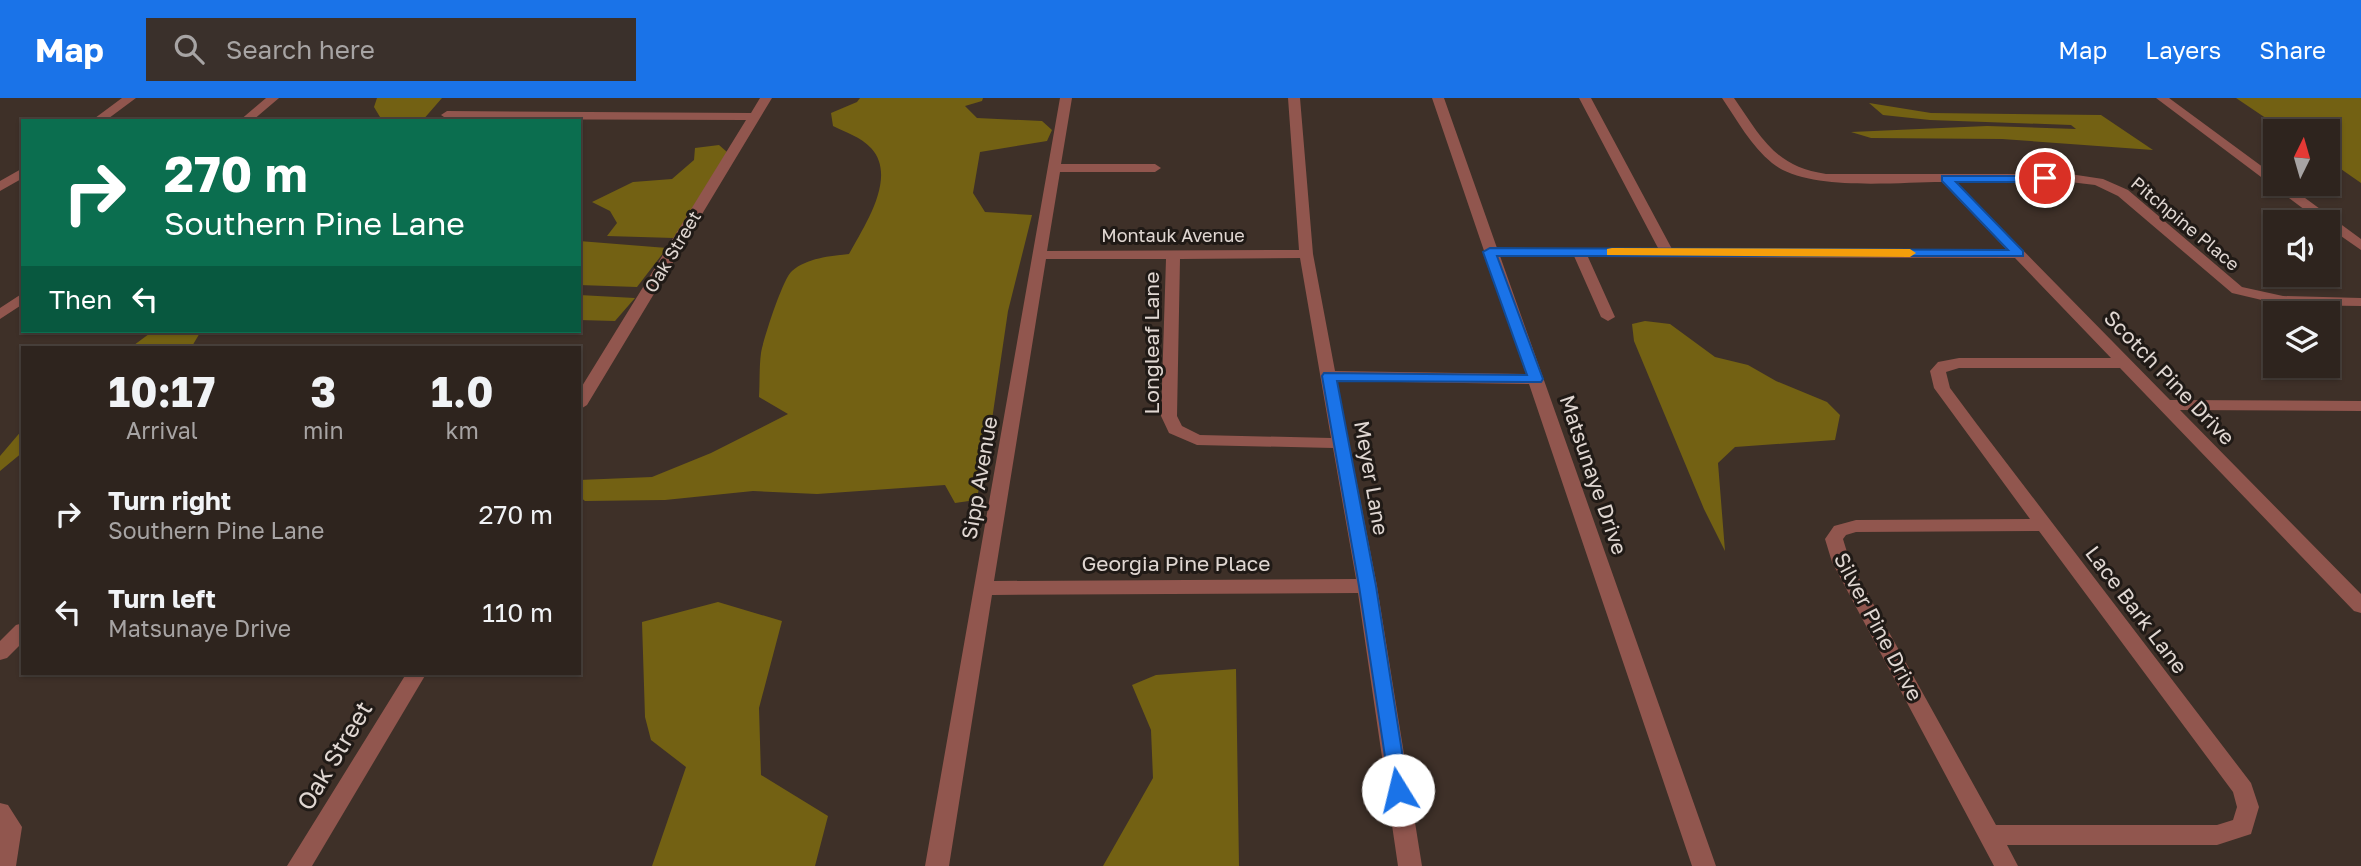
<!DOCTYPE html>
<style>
body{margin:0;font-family:"Golos Text",sans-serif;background:#3a302b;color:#f1f3f6;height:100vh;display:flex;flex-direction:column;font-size:26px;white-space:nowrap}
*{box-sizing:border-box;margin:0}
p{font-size:23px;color:#a7a4a4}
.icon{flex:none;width:38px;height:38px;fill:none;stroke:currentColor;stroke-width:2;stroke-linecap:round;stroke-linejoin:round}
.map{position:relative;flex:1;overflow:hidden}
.side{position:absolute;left:21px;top:248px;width:560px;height:329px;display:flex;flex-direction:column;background:#2e241e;border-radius:0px;box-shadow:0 2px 5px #0004,0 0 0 2px #49413c}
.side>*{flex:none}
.guide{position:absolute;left:21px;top:21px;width:560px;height:214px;border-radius:0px;box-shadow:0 2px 5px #0004,0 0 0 2px #49413c;background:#0b6e4f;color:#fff;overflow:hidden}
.needle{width:46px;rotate:5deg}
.controls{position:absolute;left:2263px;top:21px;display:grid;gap:14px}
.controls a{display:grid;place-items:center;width:77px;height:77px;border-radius:0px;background:#2e241e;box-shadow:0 2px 5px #0004,0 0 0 2px #49413c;font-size:35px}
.pin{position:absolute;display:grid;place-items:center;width:60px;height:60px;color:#fff;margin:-30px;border:4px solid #fff;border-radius:50%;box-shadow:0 2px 7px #0007}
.me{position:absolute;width:77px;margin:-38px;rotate:351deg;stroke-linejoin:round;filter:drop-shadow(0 0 5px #0008)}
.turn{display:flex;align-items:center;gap:24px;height:147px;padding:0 28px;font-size:32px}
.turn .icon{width:91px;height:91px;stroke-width:2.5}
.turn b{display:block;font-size:49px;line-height:60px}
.then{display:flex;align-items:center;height:66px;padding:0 28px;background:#0003;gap:14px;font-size:26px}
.eta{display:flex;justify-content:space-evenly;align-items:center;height:119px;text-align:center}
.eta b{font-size:42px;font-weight:700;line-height:49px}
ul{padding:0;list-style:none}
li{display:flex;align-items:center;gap:21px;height:98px;padding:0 28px}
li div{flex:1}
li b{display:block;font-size:26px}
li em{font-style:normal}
header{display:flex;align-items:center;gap:42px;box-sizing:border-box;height:98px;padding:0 35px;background:#1a73e8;color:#fff}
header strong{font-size:33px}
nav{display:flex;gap:38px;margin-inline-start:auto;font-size:24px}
.search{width:490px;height:63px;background:#3a302b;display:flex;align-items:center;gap:18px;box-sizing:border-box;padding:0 24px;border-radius:0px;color:#a7a4a4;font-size:26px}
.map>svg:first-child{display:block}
.forest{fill:#736113}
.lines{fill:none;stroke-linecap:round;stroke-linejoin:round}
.minor{fill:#91564e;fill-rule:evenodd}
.route{fill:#1a73e8;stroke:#114b97;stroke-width:2}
.slow{fill:#f59e0b}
.labels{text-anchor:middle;stroke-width:6;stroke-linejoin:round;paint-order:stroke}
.far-street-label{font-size:18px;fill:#e0d7d2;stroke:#201a16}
.street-label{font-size:21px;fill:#e0d7d2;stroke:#201a16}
.near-street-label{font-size:24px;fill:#e0d7d2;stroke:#201a16}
</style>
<header>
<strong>Map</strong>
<div class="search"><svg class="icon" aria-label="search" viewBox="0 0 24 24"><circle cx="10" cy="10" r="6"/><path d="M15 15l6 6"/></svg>Search here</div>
<nav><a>Map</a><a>Layers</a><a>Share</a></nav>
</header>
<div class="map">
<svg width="2361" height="768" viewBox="0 0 2361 768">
<rect width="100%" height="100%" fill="#3e3028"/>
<path class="forest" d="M377,0H442L422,23H378L380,19L374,9Z
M860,0H983L982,3L965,8L977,20L1042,23L1052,32L1047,43L980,54L973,95L985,114L1032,117L1008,213L985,369L976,402L955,405L945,387L817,396L753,393L665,402L585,403L579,398V382L652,379L711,355L788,316L759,299C760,285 759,270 761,255C763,242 783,180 792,173C807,160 830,158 849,156C864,128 898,79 871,50C861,39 845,34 833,28L831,15L857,4Z
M2236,0H2361V85L2328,62V33H2285Z
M1869,5L1931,15L2101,17L2153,52L2002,41L1871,40L1851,34L1987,28L2076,31L2071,27L1930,22L1883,17Z
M719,47L727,54L674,140L607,138L617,125L610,113L592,104L633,84L672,81L694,62L695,50Z
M579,143L667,150L637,189L579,187Z
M579,197L635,200L615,223L579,222Z
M1645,223L1670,226L1715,259L1748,267L1776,283L1827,304L1840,317L1835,342L1735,349L1718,365L1725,453L1704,411L1634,243L1632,226Z
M153,233H201L191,250H130Z
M23,331V354L0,373V358Z
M718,504L782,523L759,610L761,677L828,718L815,768H652L686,669L651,642L645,619L642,524Z
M1236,571L1239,768H1103L1153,680L1151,632L1132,587L1156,577Z"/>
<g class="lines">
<path class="minor" d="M122,0H136L105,23H91Z
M266,0H279L252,23H239Z
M760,0H772L587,307L579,312V293L746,22L447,21L441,17L447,13L751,15Z
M1060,0H1072L1061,66H1155L1161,70L1155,74H1060L1047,153L1299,152L1288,0H1300L1313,156L1335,273L1526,276L1432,0H1444L1497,150H1658L1579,0H1591L1672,151L2007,152L1942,84C1896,84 1807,94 1772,65C1751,48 1737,22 1722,0H1734C1761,39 1775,69 1826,76H2070L2103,81L2128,92L2242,189L2283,198L2361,200V208L2283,207L2232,195L2118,98L2095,87L2070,84H1956L2170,302L2361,303V313L2180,312L2361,496V515L2354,513L2120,270H1959L1946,274L1950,290L1976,325L2251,685L2259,709L2251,736L2217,747H2007L2018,768H1994L1832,464L1825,441L1834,428L1856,422L2030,421L1934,290L1930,273L1938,264L1959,260H2111L2015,160L1588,159L1615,219L1608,223L1601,219L1574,158H1500L1716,768H1692L1529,286L1337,283L1377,488L1422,768H1398L1358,495L992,497L949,768H925ZM1300,160L1331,340L1200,337L1182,328L1177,318L1180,161ZM1046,161H1166L1161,318L1169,335L1197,347L1333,350L1356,481L994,483ZM2039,433L2233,694L2237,709L2233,722L2217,727H1996L1850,464L1843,441L1846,437L1856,434Z
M2156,0H2169L2275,78V86H2286L2361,141V152L2328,129V124H2321Z
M23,70V80L0,93V83Z
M23,195V206L0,221V210Z
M23,525V544L7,560L0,562V543L16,527Z
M406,576H426L312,768H287Z
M0,705L8,707L22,729L16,768H0Z"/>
</g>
<path class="route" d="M1942,78H2049L2051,80L2045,84H1956L2023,153V158H1497L1543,281L1541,284L1337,283L1376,488L1408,692L1405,698L1398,700L1391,698L1359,488L1322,278L1324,275L1527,277L1483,154L1490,150L2008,152L1942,83Z"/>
<path class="slow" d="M1612,150L1910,151L1916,155L1910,159L1607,157V151Z"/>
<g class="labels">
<g class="far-street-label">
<text transform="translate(2185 126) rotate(40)" y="6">Pitchpine Place</text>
<text x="1173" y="144">Montauk Avenue</text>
<text transform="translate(673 154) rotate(-59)" y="6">Oak Street</text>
</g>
<g class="street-label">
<text transform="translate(1152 245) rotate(-90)" y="7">Longleaf Lane</text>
<text transform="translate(2169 280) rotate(46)" y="7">Scotch Pine Drive</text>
<text transform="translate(1593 377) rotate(71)" y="7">Matsunaye Drive</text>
<text transform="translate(980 380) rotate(-80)" y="7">Sipp Avenue</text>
<text transform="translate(1371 380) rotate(80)" y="7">Meyer Lane</text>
<text x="1176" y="473">Georgia Pine Place</text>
<text transform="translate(2136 512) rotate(53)" y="7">Lace Bark Lane</text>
<text transform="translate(1878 529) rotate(62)" y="7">Silver Pine Drive</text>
</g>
<g class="near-street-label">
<text transform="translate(335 658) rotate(-59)" y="8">Oak Street</text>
</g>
</g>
</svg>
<div class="controls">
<a><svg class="needle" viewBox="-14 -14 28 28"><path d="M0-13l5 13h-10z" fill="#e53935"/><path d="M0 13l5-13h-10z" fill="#a7a4a4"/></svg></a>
<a><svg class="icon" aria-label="sound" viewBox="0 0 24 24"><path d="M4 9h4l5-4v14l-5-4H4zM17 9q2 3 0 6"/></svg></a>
<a><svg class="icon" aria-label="layers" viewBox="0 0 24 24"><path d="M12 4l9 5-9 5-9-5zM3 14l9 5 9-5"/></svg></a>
</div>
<div class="pin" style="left:2045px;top:80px;background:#d93025"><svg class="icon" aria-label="arrive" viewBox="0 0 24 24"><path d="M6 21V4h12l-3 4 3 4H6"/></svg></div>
<svg class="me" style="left:1398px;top:692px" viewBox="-20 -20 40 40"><circle r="19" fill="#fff"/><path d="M0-13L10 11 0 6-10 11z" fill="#1a73e8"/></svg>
<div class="guide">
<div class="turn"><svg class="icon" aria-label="right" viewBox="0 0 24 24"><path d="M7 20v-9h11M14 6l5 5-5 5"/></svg><div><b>270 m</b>Southern Pine Lane</div></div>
<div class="then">Then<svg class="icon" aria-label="left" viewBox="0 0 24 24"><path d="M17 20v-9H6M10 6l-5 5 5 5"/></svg></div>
</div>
<section class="side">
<div class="eta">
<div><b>10:17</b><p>Arrival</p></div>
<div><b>3</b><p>min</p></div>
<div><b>1.0</b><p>km</p></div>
</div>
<ul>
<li><svg class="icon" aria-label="right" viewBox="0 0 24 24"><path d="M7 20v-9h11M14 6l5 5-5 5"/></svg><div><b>Turn right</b><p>Southern Pine Lane</p></div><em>270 m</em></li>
<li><svg class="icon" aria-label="left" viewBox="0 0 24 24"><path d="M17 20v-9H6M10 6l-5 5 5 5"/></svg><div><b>Turn left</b><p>Matsunaye Drive</p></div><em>110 m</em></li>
</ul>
</section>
</div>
